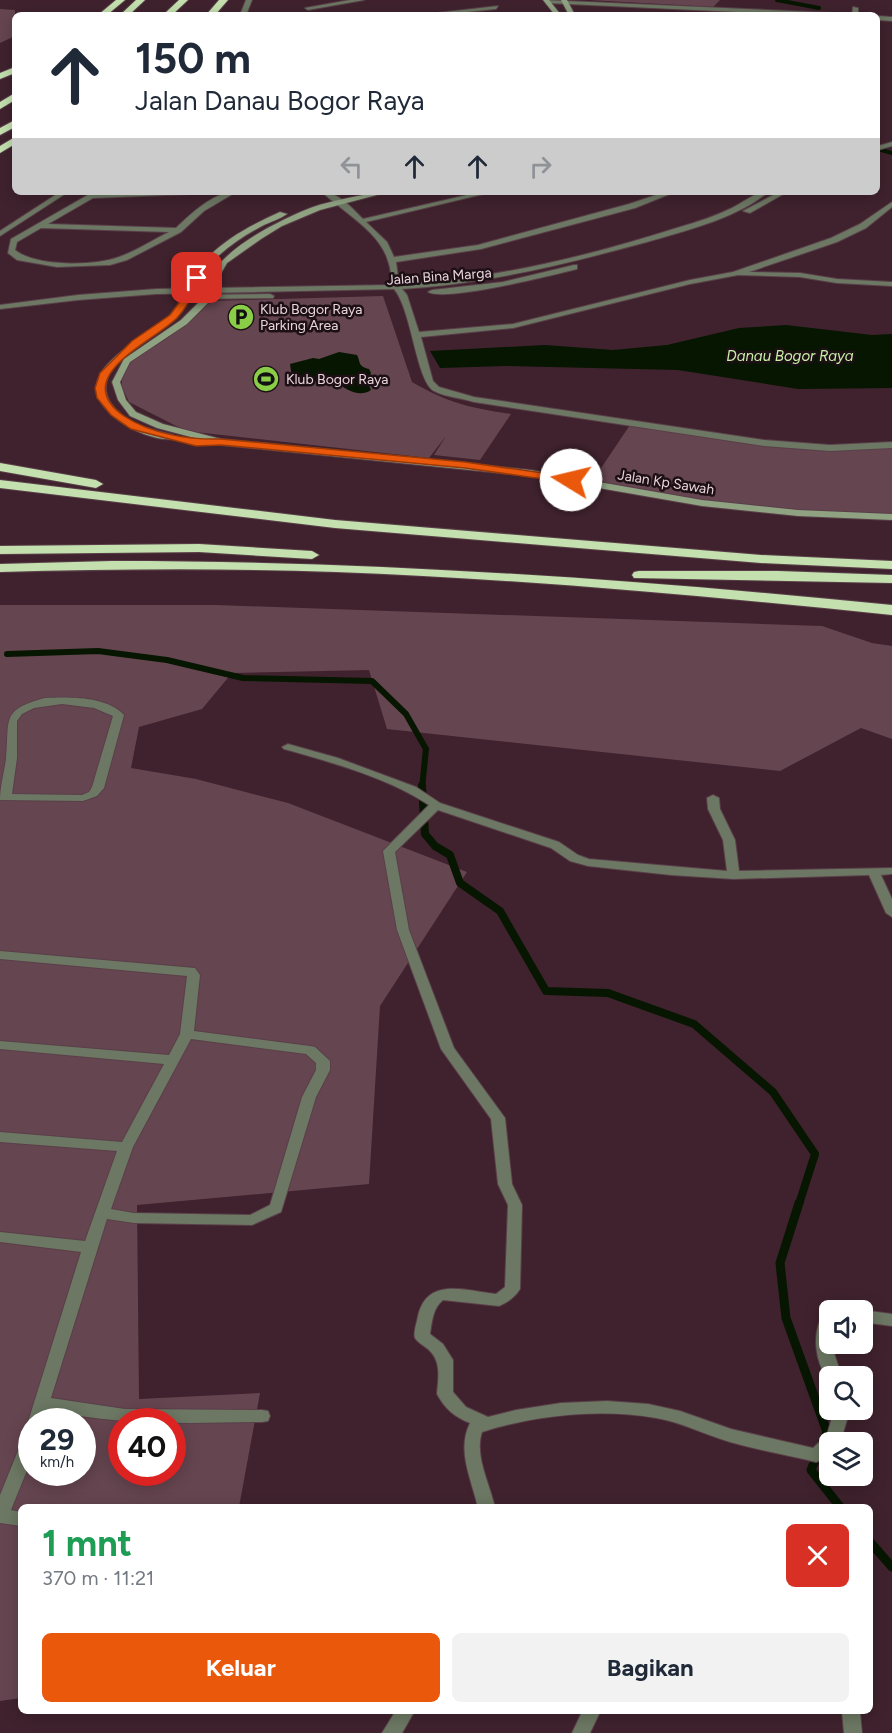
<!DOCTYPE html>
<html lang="id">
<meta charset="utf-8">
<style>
body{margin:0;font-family:Figtree,sans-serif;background:#f2f2f3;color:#1f2937;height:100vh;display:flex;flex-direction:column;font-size:22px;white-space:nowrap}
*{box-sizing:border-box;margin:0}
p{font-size:20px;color:#747a83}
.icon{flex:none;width:33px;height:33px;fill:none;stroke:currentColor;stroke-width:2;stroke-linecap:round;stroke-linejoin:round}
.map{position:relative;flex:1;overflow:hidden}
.details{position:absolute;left:18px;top:1504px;width:855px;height:210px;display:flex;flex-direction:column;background:#fff;border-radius:9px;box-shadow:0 3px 15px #0003}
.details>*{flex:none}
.guide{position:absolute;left:12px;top:12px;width:868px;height:183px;border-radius:9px;box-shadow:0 3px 15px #0003;background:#fff;color:#1f2937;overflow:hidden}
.tools{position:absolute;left:819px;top:1300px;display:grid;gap:12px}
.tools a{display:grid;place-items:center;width:54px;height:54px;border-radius:9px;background:#fff;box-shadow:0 3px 15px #0003;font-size:30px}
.speed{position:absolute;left:18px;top:1408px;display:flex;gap:12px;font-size:30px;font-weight:700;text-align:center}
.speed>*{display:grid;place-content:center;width:78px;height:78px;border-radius:50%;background:#fff;box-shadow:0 3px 15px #0003;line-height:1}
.speed small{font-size:15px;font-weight:400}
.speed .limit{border:9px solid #d22;background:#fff;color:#111}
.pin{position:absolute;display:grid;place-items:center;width:51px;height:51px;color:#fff;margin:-26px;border-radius:12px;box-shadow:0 3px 9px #0006}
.me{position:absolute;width:66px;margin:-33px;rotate:279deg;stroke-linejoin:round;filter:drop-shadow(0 0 4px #0008)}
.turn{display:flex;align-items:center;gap:21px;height:126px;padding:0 24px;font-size:27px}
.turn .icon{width:78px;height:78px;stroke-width:2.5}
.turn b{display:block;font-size:42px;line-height:51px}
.lanes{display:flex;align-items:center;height:57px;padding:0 24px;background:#0003;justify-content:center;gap:30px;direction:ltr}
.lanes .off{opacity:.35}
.round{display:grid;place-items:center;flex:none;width:63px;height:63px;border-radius:9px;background:#f2f2f3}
.headline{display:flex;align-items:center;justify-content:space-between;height:102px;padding:0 24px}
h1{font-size:36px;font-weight:700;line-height:45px;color:#1e9e55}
.button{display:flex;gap:12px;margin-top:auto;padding:12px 24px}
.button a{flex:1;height:69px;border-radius:9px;background:#ea580c;color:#fff;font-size:24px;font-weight:700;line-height:69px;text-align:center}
.button a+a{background:#f2f2f3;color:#1f2937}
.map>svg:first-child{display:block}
.green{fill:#654550;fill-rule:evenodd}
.water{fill:#061600}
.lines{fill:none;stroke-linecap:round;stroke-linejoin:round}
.stream-far3{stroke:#061600;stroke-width:4}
.stream-far2{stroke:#061600;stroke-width:6}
.stream-far1{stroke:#061600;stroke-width:8}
.stream{stroke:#061600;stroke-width:9}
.street-casing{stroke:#5a3f49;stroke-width:2}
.secondary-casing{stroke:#5a3f49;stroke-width:2}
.highway-casing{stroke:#5a3f49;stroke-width:2}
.street{fill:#6c7863;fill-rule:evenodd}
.secondary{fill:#8fa282;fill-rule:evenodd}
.highway{fill:#c3e0ae;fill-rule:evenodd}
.route{fill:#ea580c;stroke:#983908;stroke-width:1.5}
.labels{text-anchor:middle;stroke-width:5;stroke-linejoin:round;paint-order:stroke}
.far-street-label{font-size:14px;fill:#e9d5dc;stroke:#1d1015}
.far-poi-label{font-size:14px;fill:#e9d5dc;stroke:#1d1015;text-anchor:start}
.far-water-label{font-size:15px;font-style:italic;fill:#c8f1a8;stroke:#1d1015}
</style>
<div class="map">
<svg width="892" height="1733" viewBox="0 0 892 1733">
<rect width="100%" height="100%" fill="#3f222d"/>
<path class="green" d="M589,0H720L713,7Z
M0,9L15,10V36L0,43Z
M383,296L412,382C448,403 471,408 511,414L480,460L434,455L446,436L429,458L186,431L129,402L122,387V376L131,361L169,337L208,301Z
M632,422L764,443L830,448L892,445V517L798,513L702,503L591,483Z
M0,605H216L822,626L872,643L892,646V739L861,728L780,771L387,729L369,670L232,673L202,709L139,727L131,768L196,779L288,803L467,872L380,1006L369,1184L137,1205L139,1399L260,1393L239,1507L21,1508V1698L0,1701ZM32,1422H82V1473H32ZM122,1422H172V1473H122Z"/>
<path class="water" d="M786,325L872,335L892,334V388L798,389L678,370L506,366L440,368L430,351L545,345L613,350L667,345L739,328Z
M339,352L357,355C361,362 357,366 369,369L371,373L367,381L371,390C360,398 345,390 336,381H290L292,378L290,364L313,358L319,359Z"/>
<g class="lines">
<path class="stream-far3" d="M777,0L819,8
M878,37V47
M878,149L892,153"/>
<path class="stream-far2" d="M7,654L98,651L167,660L243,678L372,681L406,714L426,749L422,788"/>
<path class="stream-far1" d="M422,786L425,834L435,846L450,855L460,883L500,911L546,991L608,993L694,1024L773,1092L815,1154L799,1204"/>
<path class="stream" d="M799,1203L780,1263L786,1318L827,1432L811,1470L841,1508
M870,1542L892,1567"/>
<g class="street-casing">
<path id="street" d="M246,0H252L246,15H240Z
M350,0H364L308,10L305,8Z
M544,0L836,13L839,15H801L546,3Z
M498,6L496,9L438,15H419Z
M853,7L858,8V15H852Z
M878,16L892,17V21L878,20Z
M892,142V146L878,150V146Z
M60,192H68L0,236V231Z
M93,192H101L100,194L194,192L191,194L93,198L48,224L176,228C192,213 213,192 236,192L204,211L181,232L127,260L110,265L57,267L17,260L8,253L11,239ZM41,228L169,232C153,240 136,251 119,257C94,266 36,267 15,250L17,242Z
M322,192C338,192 352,208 363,219L480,192H492L366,222L387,242L394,257L478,245L629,204L665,192H675L635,208L481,249L396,262L399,284C496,279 589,256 680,227C698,222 715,216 732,208C744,202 755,192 768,192C738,218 685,231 647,242C566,264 486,284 402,289L407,295L419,332L513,324L690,280L733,272L831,238L860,224L892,202V207L866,228L837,242L749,272L800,273L837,279L892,282V286L837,283L800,277L738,275L690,284L513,328L421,337L433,381L439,387L474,397L764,440L830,445L892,442V448L830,451L764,446L474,402C462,398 445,397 434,391C416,381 412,310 394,289L156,294L78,300L0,309V305L78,295L156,289L392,285C391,277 391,268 388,261C380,232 342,211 322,192Z
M779,192H787L750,213L743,211Z
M574,265H577V269C553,275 445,302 428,292L432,290L503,282Z
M270,294L274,296L273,298L195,299L191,297L195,295Z
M45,698C70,697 106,696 124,715L104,788L97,796L83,801L0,800C0,787 4,773 6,759C10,719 0,710 45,698ZM62,704L94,708L113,716L92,787L89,792L82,795L12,794L17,758V721L22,714L34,708Z
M288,744L338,758L416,787L440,803L559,842L578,855L589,859L727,871L723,840L708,809L707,798L713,795L719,798L720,809L735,840L739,871L892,868V874L881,875L892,899V917L886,913L869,875L734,879L671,875L588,866L570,861L551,848L438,810L395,852L409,930L454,1048L505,1118L512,1184L522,1205L520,1289C516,1296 507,1303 499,1306L443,1300C433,1308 432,1321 430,1334L443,1344L453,1360V1392L466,1407L488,1417L516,1410L561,1403L607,1401L648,1404L680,1411L731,1429L813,1448L827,1435L834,1410H850L840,1443H830V1452L822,1460L816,1462C788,1455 758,1450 730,1442C705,1435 682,1422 656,1418C600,1408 536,1415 482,1432C474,1456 490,1484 495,1508H478C472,1480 456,1451 470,1423C455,1417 445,1409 437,1394C438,1379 442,1362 429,1350C425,1346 418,1343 415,1338C413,1333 417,1322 418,1316C427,1276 466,1291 496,1294L505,1287L508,1205L498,1184L491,1119L441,1049L397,930L383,851L429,805C386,777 333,763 284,749L282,747Z
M0,951L195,968L200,975L194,1031L310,1046L315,1047L330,1061V1070L316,1097L281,1212L252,1225L134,1223L107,1219L51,1398L125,1409L262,1410L268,1411L270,1416L268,1421L262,1422C189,1423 119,1426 48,1410L44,1422H32L30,1427L28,1422L81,1252L0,1242V1232L85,1241L117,1151L0,1142V1132L122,1142L164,1064L0,1049V1041L169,1055L180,1034L187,976L0,959ZM191,1039L306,1054L316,1063V1070L302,1097L270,1205L250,1215L134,1213L111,1209L133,1147Z
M830,1309L836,1311H830V1344H831L842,1377H830V1382C814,1362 811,1332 825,1311Z
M862,1310L892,1314V1326L862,1322V1311H859Z
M32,1430V1458L11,1510L21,1512V1526L0,1523V1495L24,1436L26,1431Z
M395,1712H414L402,1733H382Z
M582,1712H600L590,1733H572Z
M842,1712H860L862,1733H844Z"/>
</g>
<g class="secondary-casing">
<path id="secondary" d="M543,0H549L561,15H555Z
M561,0H567L575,15H569Z
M376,192H388L320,210L282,226L261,239L227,263L212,289L211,300L187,324L130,362L120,382L126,400L136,412L163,424L221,439L530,470L702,500L798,510L892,514V520L798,516L702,506L530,476L221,445L157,428L130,416L118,400L112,382L124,359L181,320L204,297C204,256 279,220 313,207C333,200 356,197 376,192Z
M280,212L287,214C280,219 270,222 262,226C245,235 228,246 214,260C198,277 192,301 177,317C157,339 88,364 110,402C123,423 151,430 173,435V439C156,441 131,430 118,420C57,374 143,343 170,315C182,303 187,286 196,272C216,243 249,226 280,212Z"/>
</g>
<g class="highway-casing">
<path id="highway" d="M116,0H125L107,15H98Z
M136,0H145L129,15H120Z
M179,0H188L172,15H163Z
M219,0H228L215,15H206Z
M15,67V73L0,79V73Z
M15,93V100L0,109V102Z
M15,120V127L0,135V128Z
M15,137V144L0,153V146Z
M0,463L96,480L103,484L96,488L0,471Z
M0,480L335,520L761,555L892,561V569L761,563L335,528L0,488Z
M199,544L312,551L319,555L312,559L199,552L0,554V546Z
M112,561C373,561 632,579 892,605V615C707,596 522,579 336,572C224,568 112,569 0,572V564Z
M639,571H778L892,575V583L634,578L632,575L634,572Z"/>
</g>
<use href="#street" class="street"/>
<use href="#secondary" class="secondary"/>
<use href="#highway" class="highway"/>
</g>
<path class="route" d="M197,276L201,278C195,292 188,306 177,318C153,342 68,377 124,416C151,434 189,440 221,439L465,462L571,477L576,480L571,483L465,468L221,445L196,446L131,429L111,415L97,398L95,388L100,373L132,341L170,315L184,296L192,278Z"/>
<defs>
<g id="parking-disc" transform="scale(1.35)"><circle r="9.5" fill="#8ace47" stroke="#1d1015"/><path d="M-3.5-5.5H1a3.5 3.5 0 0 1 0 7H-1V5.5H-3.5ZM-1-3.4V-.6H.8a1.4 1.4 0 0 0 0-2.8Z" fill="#111"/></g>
<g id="stadium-disc" transform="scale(1.35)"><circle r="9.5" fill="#8ace47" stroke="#1d1015"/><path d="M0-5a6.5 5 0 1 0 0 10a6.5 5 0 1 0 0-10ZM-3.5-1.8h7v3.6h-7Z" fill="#111"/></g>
</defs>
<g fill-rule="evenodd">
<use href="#parking-disc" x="241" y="317"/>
<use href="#stadium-disc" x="266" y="379"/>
</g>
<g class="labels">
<g class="far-street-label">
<text transform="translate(439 276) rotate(-4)" y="5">Jalan Bina Marga</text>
<text transform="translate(666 482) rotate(9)" y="5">Jalan Kp Sawah</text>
</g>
<g class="far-poi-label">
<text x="260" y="314">Klub Bogor Raya<tspan x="260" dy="16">Parking Area</tspan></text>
<text x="286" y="384">Klub Bogor Raya</text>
</g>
<g class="far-water-label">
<text x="790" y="361">Danau Bogor Raya</text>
</g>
</g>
</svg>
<div class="tools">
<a><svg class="icon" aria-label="sound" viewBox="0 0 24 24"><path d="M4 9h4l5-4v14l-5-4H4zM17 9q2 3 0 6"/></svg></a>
<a><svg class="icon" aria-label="search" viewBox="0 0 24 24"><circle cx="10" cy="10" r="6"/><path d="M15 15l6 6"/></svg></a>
<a><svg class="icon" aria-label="layers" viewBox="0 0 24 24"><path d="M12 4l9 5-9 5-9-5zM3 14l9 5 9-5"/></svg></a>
</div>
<div class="speed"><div>29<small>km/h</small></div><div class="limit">40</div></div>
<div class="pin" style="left:197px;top:278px;background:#d93025"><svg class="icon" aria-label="arrive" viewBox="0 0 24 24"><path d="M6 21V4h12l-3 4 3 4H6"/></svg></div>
<svg class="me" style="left:571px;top:480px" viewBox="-20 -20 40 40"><circle r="19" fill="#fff"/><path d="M0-13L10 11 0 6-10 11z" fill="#ea580c"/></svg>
<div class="guide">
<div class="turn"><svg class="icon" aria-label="ahead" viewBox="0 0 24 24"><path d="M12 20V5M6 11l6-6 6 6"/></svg><div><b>150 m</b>Jalan Danau Bogor Raya</div></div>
<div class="lanes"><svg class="icon off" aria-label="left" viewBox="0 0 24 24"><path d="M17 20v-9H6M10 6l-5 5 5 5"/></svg><svg class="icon" aria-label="ahead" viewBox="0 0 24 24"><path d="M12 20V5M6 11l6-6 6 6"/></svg><svg class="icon" aria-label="ahead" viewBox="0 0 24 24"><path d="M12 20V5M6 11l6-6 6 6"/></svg><svg class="icon off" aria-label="right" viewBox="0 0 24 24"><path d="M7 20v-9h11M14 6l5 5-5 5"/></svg></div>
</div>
<section class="details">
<div class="headline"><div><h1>1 mnt</h1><p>370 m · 11:21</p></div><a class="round" style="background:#d93025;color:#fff"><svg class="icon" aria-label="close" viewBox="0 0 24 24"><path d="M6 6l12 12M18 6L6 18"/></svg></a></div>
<div class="button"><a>Keluar</a><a>Bagikan</a></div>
</section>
</div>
